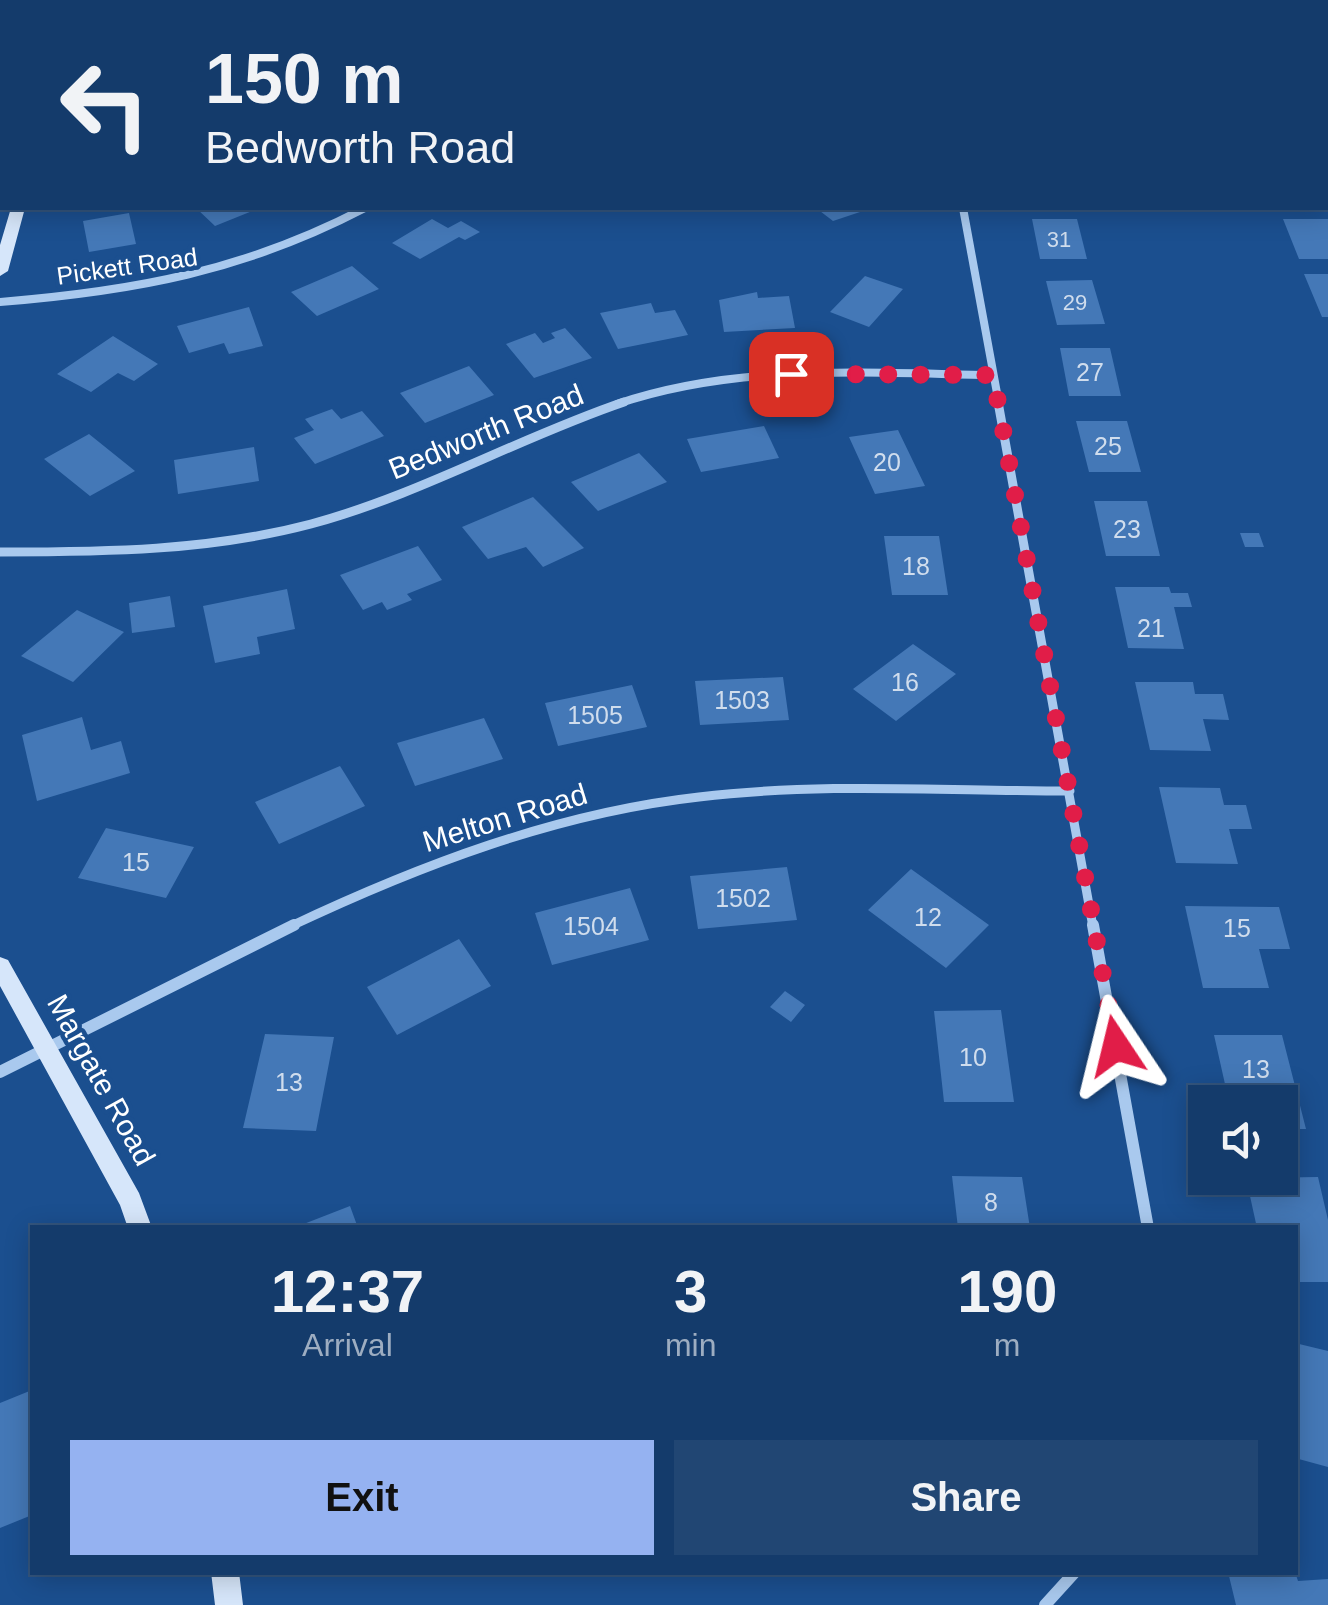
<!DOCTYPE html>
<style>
body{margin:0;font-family:Arial,sans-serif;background:#214673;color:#f1f3f6;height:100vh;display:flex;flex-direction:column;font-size:38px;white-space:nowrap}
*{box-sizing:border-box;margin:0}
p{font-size:32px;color:#9dadc1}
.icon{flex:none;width:55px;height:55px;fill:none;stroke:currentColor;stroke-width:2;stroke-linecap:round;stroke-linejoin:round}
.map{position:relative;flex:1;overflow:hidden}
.panel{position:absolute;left:30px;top:1225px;width:1268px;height:350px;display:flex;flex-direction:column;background:#143b6b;border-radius:0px;box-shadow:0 5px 25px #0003,0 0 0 2px #33557e}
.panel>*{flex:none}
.guide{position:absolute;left:0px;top:0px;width:1330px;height:210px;box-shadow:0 5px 25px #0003,0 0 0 2px #33557e;background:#143b6b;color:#f1f3f6;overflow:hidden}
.fabs{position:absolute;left:1188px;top:1085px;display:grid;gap:20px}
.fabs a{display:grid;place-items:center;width:110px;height:110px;border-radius:0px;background:#143b6b;box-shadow:0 5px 25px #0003,0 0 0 2px #33557e;font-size:50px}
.pin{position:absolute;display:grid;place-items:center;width:85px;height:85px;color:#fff;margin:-42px;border-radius:20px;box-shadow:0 5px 15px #0006}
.me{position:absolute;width:110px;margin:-55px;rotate:350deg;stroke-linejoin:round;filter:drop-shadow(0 0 8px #0008)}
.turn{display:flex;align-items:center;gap:35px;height:210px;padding:0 40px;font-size:45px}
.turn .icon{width:130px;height:130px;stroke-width:2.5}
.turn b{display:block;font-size:70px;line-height:85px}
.eta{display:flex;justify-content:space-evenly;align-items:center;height:170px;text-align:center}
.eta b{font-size:60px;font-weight:800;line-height:70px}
.cta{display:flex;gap:20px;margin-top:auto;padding:20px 40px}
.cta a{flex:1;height:115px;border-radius:0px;background:#95b2f1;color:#111;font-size:40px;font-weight:800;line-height:115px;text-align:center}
.cta a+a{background:#214673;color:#f1f3f6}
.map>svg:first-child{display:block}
.building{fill:#4478b7}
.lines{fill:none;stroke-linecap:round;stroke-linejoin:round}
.street-far2{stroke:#a9c9ee;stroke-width:8}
.street-far1{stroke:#a9c9ee;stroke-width:9}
.street{stroke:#a9c9ee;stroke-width:12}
.secondary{fill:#d6e6fa;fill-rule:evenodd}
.route{stroke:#e11d48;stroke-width:18;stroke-dasharray:0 32.4}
.labels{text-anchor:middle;stroke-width:9;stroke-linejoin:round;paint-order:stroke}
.far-number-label{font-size:22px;fill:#d0dded}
.far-street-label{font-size:25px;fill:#fff;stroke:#1b4f8f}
.number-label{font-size:25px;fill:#d0dded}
.street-label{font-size:30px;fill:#fff;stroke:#1b4f8f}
</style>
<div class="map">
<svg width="1328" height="1605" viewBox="0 0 1328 1605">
<rect width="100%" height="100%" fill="#1b4f8f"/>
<path class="building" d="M196,208H260L215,226Z
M816,208H872L833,221Z
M129,213L136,244L89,252L83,221Z
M432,219L448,228L461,221L480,232L465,240L459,237L420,259L392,243Z
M1032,219H1077L1087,259H1040Z
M1283,219H1328V259H1299Z
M352,266L379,289L317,316L291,292Z
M1304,274H1328V317H1322Z
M865,276L903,289L869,327L830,312Z
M1092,280L1105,324L1057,325L1046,281Z
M757,292L758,298L789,296L795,328L724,332L719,300Z
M651,303L655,313L675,310L688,335L618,349L600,313Z
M249,307L263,346L229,354L224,343L189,353L177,326Z
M565,328L592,358L534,378L506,344L535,333L543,343L555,338L551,333Z
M113,336L158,364L134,381L118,373L91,392L57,374Z
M1060,348H1110L1121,396H1069Z
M469,366L494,395L425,423L400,393Z
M332,409L341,419L362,411L384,436L315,464L294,438L314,430L305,419Z
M1076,421H1127L1141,472H1089Z
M764,426L779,458L701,472L687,439Z
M898,430L925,486L875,494L849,437Z
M89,434L135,471L90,496L44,459Z
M254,447L259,481L178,494L174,460Z
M639,453L667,482L598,511L571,482Z
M533,497L584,548L543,567L526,547L488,559L462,527Z
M1094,501H1147L1160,556H1106Z
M1240,533H1259L1264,547H1245Z
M884,536H939L948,595H892Z
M418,546L442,580L407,594L412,600L387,610L382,602L363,610L340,575Z
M1115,587H1169L1171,593H1188L1192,607H1174L1184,649L1128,648Z
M287,589L295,629L257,637L260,654L215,663L203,606Z
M170,596L175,627L132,633L129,603Z
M77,610L124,632L73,682L21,656Z
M913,644L956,674L896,721L853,689Z
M783,677L789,720L700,725L695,681Z
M1135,682H1193L1195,694H1223L1229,720L1203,719L1211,751L1150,750Z
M632,685L647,727L558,746L545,703Z
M82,717L91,750L121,741L130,773L37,801L22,735Z
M484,718L503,759L415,786L397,743Z
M340,766L365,806L279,844L255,802Z
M1159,787L1220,788L1224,805H1246L1252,829H1229L1238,864L1176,863Z
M106,828L194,847L166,898L78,878Z
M787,867L797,920L698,929L690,876Z
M911,869L989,925L946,968L868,910Z
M630,888L649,940L552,965L535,913Z
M1185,906L1279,907L1290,949H1259L1269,988H1203Z
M459,939L491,986L397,1035L367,987Z
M785,991L805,1005L791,1022L770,1007Z
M1001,1010L1014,1102H944L934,1011Z
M265,1034L334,1037L316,1131L243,1128Z
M1214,1035H1282L1306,1129H1280V1102H1229Z
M952,1176L1022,1177L1030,1228H958Z
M1318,1177L1328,1220V1282H1295V1228H1257L1246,1178Z
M350,1206L358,1228H296V1227Z
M1295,1343L1328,1351V1467L1295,1458Z
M32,1390V1515L0,1528V1403Z
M1228,1572H1295L1298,1581L1328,1579V1605H1236Z"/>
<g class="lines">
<path class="street-far2" d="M963,208L999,404
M0,302C135,291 244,271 365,208
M617,404C738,363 867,373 993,375"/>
<path class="street-far1" d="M998,402L1093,927
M0,552C105,552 209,551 311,524C419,495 518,438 624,402
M289,927C418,866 556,813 699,797C822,782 947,791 1070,791"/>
<path class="street" d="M1093,925L1148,1228
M0,1072L294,925
M1045,1605L1075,1572"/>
<path class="secondary" d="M11,208H25L8,271L0,276V245Z
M0,957L8,960L139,1193L152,1228H128L120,1205L0,986Z
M211,1572H239L243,1605H215Z"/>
</g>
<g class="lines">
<path class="route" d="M791,374L993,375L1116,1046"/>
</g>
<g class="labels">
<g class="far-number-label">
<text x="1059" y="247">31</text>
<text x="1075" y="310">29</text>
</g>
<g class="far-street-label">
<text transform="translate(127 266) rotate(-8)" y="9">Pickett Road</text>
</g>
<g class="number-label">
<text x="1090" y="381">27</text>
<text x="1108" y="455">25</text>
<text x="887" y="471">20</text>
<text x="1127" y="538">23</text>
<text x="916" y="575">18</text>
<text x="1151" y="637">21</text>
<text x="905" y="691">16</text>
<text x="742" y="709">1503</text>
<text x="595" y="724">1505</text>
<text x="136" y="871">15</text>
<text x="743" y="907">1502</text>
<text x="928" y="926">12</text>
<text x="591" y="935">1504</text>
<text x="1237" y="937">15</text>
<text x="973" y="1066">10</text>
<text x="1256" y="1078">13</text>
<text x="289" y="1091">13</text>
<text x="991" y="1211">8</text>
</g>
<g class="street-label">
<text transform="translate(486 432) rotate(-22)" y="10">Bedworth Road</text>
<text transform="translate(505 818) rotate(-17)" y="10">Melton Road</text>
<text transform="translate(101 1080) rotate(61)" y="10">Margate Road</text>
</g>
</g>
</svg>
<div class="fabs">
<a><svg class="icon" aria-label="sound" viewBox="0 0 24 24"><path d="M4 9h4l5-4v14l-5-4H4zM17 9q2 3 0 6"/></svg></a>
</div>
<div class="pin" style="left:791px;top:374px;background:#d93025"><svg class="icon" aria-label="arrive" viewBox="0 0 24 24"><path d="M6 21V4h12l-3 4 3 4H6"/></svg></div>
<svg class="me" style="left:1116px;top:1046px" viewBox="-20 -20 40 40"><path d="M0-17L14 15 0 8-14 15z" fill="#e11d48" stroke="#fff" stroke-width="4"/></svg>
<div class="guide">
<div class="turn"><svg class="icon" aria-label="left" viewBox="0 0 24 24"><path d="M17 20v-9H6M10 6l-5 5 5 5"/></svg><div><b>150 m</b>Bedworth Road</div></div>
</div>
<section class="panel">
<div class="eta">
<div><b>12:37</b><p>Arrival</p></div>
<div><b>3</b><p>min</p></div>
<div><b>190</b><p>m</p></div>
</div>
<div class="cta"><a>Exit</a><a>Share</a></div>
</section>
</div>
